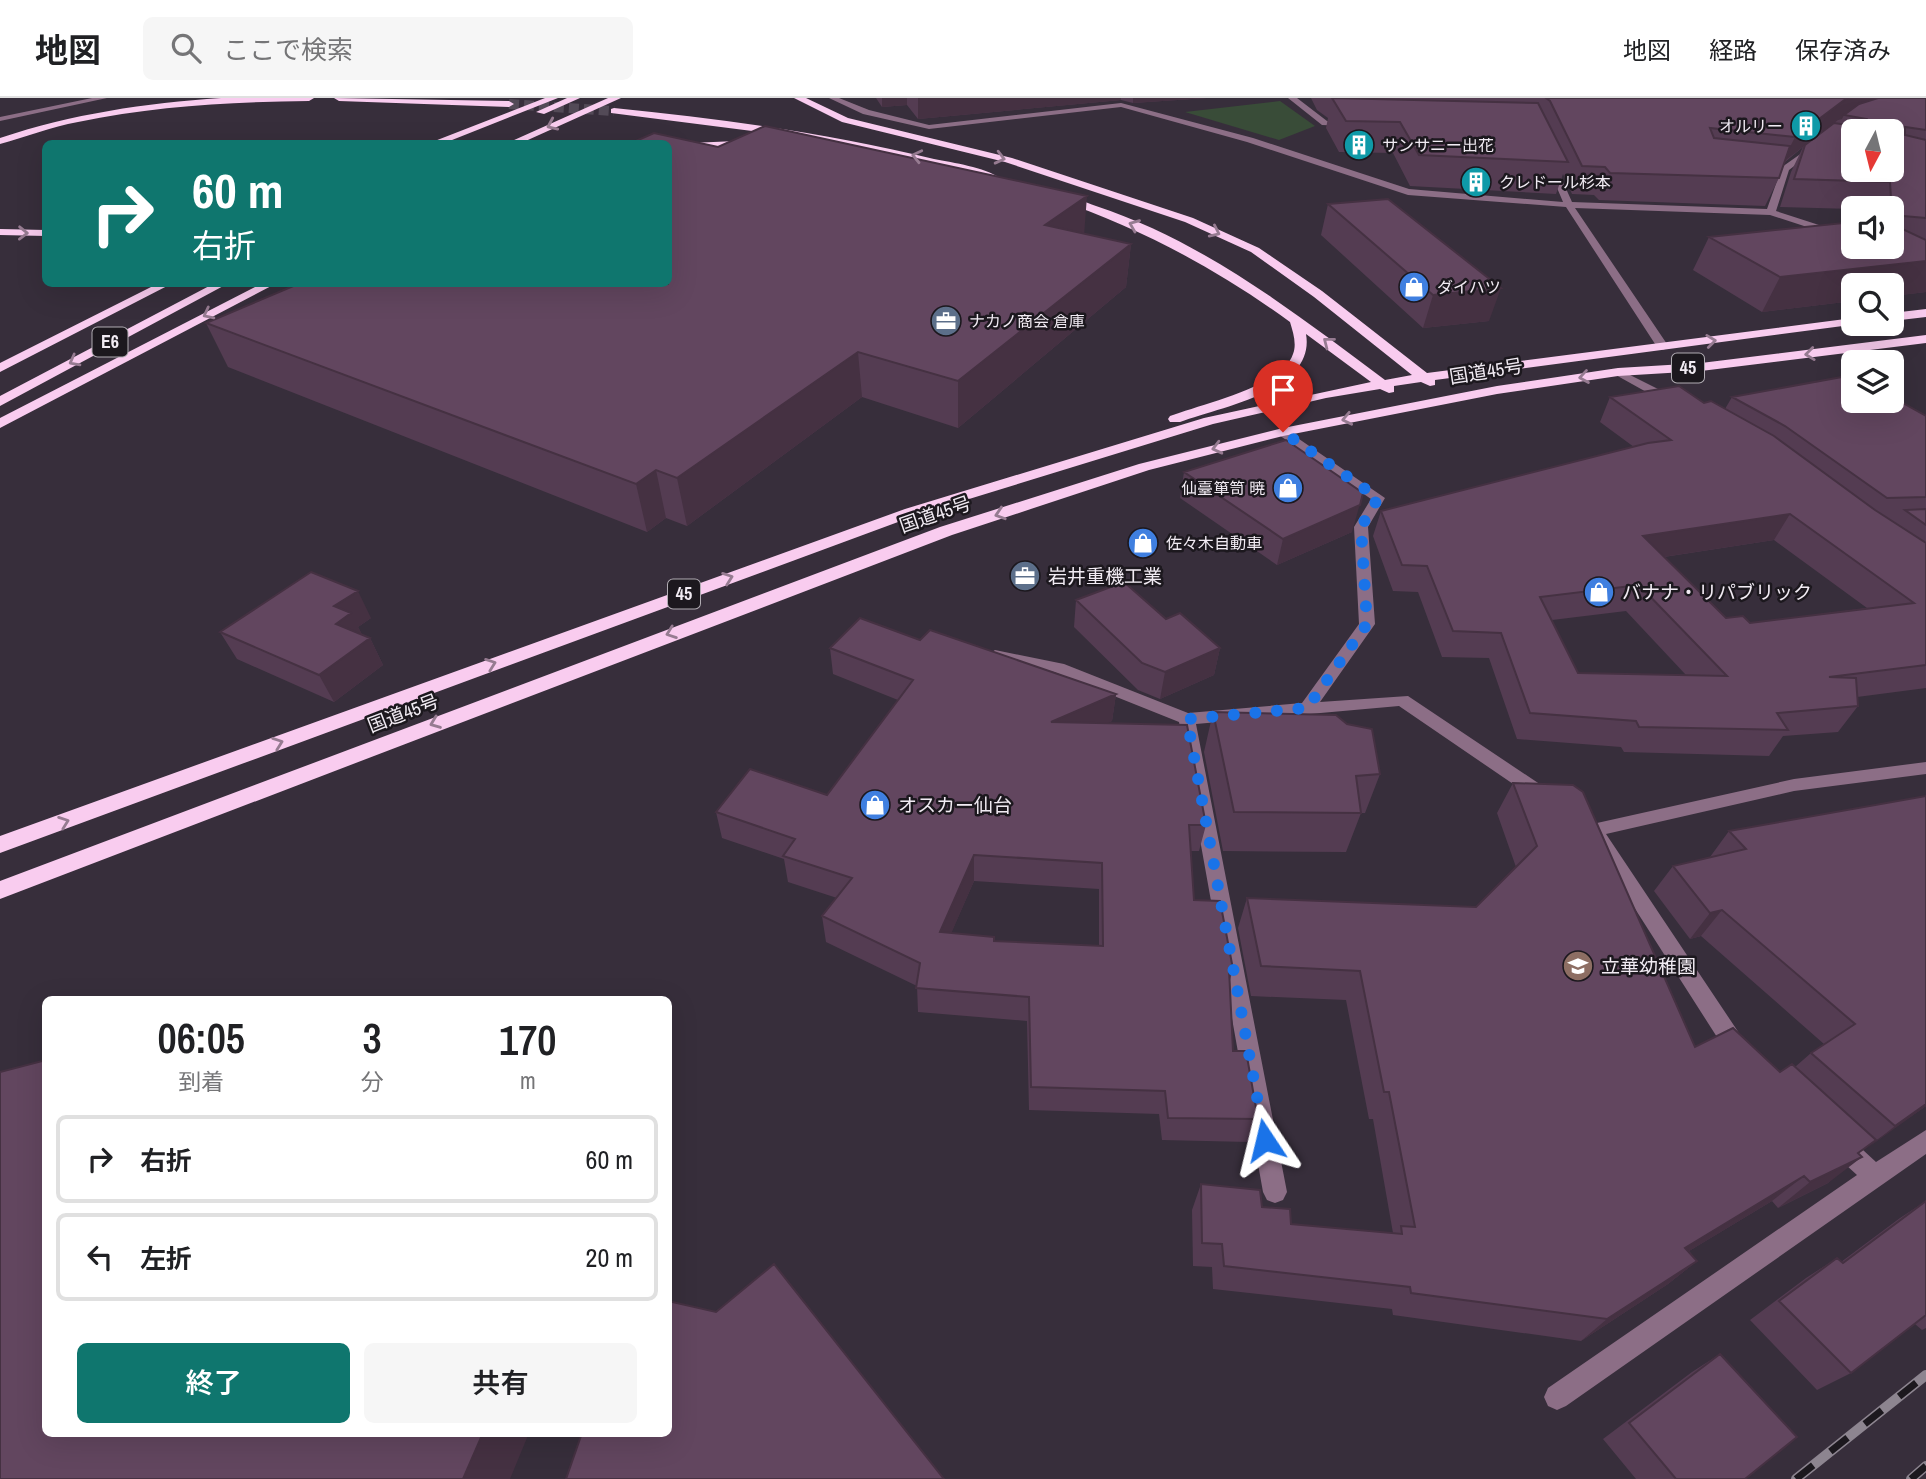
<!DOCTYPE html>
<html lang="ja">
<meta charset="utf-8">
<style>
body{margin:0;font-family:"Archivo Narrow","Noto Sans JP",sans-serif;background:#f6f6f6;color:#202124;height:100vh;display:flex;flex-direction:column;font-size:26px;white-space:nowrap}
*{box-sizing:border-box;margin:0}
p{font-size:23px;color:#757577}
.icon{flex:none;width:38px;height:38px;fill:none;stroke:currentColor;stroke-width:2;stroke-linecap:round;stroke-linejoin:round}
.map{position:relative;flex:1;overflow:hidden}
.sheet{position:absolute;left:42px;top:898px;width:630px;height:441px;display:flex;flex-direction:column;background:#fff;border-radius:10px;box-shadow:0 7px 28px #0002}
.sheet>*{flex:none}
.guide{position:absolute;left:42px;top:42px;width:630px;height:147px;border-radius:10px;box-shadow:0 7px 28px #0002;background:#0f766e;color:#fff;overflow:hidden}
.needle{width:46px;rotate:187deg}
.fabs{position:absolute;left:1841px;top:21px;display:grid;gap:14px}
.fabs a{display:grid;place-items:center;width:63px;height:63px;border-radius:10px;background:#fff;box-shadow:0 7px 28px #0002;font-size:35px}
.pin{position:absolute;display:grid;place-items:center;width:60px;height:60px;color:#fff;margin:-72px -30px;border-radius:50% 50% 50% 0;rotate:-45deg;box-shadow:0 0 7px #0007}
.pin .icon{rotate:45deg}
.me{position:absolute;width:77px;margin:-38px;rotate:350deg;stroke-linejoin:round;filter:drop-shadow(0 0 5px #0008)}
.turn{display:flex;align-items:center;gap:24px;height:147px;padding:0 35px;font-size:32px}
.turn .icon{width:91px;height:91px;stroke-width:2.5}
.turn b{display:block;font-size:49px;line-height:60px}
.eta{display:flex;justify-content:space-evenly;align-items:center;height:119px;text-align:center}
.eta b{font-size:42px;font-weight:600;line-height:49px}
.button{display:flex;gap:14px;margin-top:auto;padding:14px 35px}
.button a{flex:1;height:80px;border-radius:10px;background:#0f766e;color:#fff;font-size:28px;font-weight:600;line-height:80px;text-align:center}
.button a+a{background:#f6f6f6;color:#202124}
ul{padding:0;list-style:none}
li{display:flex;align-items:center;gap:21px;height:88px;margin:0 14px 10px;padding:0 21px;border:4px solid #e0e0e0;border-radius:10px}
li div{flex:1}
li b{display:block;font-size:26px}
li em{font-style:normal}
header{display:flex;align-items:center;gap:42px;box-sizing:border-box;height:98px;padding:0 35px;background:#fff;border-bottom:2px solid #e0e0e0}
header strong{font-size:33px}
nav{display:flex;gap:38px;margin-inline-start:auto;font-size:24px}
.search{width:490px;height:63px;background:#f6f6f6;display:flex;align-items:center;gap:18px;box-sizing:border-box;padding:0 24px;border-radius:10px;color:#757577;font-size:26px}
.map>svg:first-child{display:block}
.green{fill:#394c38}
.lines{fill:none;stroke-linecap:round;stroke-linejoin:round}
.highway-tunnel{stroke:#534a57;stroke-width:10;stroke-dasharray:10 5;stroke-linecap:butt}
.minor{fill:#8c6e86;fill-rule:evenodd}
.highway{fill:#f9ccef;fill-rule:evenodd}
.rail-casing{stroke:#8d8590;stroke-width:10}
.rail{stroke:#1c181e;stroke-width:7;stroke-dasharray:22;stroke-linecap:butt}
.wall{fill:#543c52;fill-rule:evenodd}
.shaded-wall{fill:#453142}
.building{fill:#62465f;stroke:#453142;stroke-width:2;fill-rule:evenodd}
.oneway{stroke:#967b91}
.route{stroke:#1a73e8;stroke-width:12;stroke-dasharray:0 21.6}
.labels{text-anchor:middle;stroke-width:5;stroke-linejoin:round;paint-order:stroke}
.far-poi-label{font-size:16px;fill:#f1ebf3;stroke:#1c181e;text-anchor:start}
.shield{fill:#1c181e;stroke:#b1acb3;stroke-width:2}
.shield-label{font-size:18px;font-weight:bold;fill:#f1ebf3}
.street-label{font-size:19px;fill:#f1ebf3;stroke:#1c181e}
.poi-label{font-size:19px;fill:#f1ebf3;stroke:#1c181e;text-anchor:start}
</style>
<header>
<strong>地図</strong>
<div class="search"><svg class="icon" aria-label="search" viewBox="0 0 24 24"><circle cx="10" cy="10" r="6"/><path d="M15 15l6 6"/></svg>ここで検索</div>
<nav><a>地図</a><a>経路</a><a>保存済み</a></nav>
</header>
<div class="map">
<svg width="1926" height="1381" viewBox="0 0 1926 1381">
<rect width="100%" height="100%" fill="#372e3b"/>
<path class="green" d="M1280,3L1315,28L1279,42L1185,14Z"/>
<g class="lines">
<path class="highway-tunnel" d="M509,6L614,13"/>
<path class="minor" d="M92,0H107L0,23V19Z
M829,0H839L869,12L929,27L1121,5L1253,40L1409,91L1563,104L1547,66L1551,63L1555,66L1572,104L1767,111L1782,69L1816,45L1819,49L1789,72L1776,113L1853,138V144L1770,117L1575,110L1669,249L1663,252L1657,249L1566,109L1408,97L1247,44L1121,9L929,31L863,16Z
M1288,0H1297L1327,23L1354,26L1350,28L1322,27Z
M1618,271L1676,300L1678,303L1668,306L1614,276V272Z
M1283,330L1385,400L1368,429L1375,526L1320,604L1408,598L1550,693L1553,698L1550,703H1538L1399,608L1196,626L1287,1094L1283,1102L1275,1105L1267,1102L1263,1094L1179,624L1054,574L995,562L987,557L995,552L1064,566L1188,615L1302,605L1359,526L1354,429L1371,401L1279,337V331Z
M1926,664V676L1794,693L1606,736L1747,947L1750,954L1747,961L1739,963L1731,961L1593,745L1591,738L1585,732L1588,727L1794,681Z
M1926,1032V1056L1566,1308L1557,1312L1548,1308L1544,1299L1548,1290L1857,1077L1834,1056L1831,1048L1834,1040L1842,1037L1850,1040L1876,1064Z"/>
<path class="highway" d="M221,0H314L309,3C231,4 154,8 78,24C51,29 26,39 0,46V40C72,16 145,5 221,0Z
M334,0L509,3L514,6L509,9L339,3Z
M545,0H558L442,46H427Z
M567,0H580L544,16L536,14Z
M608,0H621L519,46H505Z
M794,0H806L848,20L1012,60L1193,120L1259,150L1322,193L1427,275L1853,220V226H1858L1435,282V287L1430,288L1421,284L1394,288V294L1389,295L1380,291L1326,300L1213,326L917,417L0,755V738L905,411L1204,320L1371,284L1306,236C1316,293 1220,309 1180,324H1170L1168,321L1170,318C1201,306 1282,289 1293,256C1297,246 1293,234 1290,224C1217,171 1141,130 1055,101V97C1068,95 1084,104 1096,108C1205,144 1295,215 1385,282L1412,277L1314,199L1251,154L1185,124L1005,64L842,24Z
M614,10C722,21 829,35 934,61C954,65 984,69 1000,80L995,83L901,59L806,40L611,15V11Z
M759,42L761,44L756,47L668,52V46Z
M0,131L46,132V138L0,137Z
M157,186H171L0,274V265Z
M213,186H227L0,308V298Z
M261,186H275L0,330V320Z
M1926,211V219L1892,223V215Z
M1926,237V245L1701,273L1618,278L1497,296L1283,338L1149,372L952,437L0,801V783L940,429L1139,366L1283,330L1497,288L1618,270L1701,265Z"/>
<g class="rail-casing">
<path id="rail" d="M1796,1381L1926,1277
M1911,1381L1926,1368"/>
</g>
<use href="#rail" class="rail"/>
</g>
<path class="wall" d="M876,0H1207L1133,5L1121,2L918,21L907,7L882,9Z
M1311,0H1926V194L1892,198V187H1853V203L1762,214L1693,172L1709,139L1892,149V110H1853V111L1780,109L1791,74L1803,49L1785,64L1779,80L1765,108L1599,102L1594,97L1572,96L1563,76L1556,96L1410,88L1393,55L1339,54L1326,30L1328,20L1317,12Z
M1328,106L1489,223L1423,230L1321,137Z
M1084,136L1131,146L1126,189L958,330L862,299L687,428L666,420L647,434L228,269L206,225Z
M1610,299L1704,305L1725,311L1732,299L1926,318V590L1857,599L1858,608L1838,634L1783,638L1769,658L1624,654L1621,649L1517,641L1489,560L1442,559L1418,494L1393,493L1373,438L1381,413L1634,349L1600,324ZM1774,442L1867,510L1750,525L1726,520L1664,459ZM1626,513L1686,577L1578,575L1552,522Z
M1184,374L1352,434L1277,467L1180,400Z
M1076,502L1166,521L1220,550L1214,577L1160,601L1138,592L1074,529Z
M371,520L358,529L362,537L370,540L383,567L334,604L237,561L220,534Z
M920,542L1116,596L1112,623L1106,625L1206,727L1199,753H1191L1194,802L1233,871L1230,882L1233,953L1258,1021L1249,1044L1162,1042L1159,1016L1029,1012L1027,923L918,914L917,888L826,844L822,818L837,800L788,784L784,761L722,740L716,714L827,697L898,602L833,576L830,550ZM974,783L1099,791V848L994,843L951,835Z
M1213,614L1380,676L1365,715H1361L1346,754L1223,753L1204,654Z
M1513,685L1695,949L1780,974L1795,969L1811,955L1824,946L1701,838L1690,841L1654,793L1673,768L1710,759L1729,733L1926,698V1008L1858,1055L1828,1085L1778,1110L1772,1103L1689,1153L1697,1163L1668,1186L1581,1243L1393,1217L1392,1211L1213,1191L1212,1169L1193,1168L1192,1112L1201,1086L1262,1109L1291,1126L1393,1135L1373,1021H1369L1346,902L1251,898L1238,830L1247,800L1476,809L1516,769L1497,715Z
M1926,1103V1230L1922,1232L1915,1226L1851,1275L1817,1292L1750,1222L1806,1180L1837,1160L1841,1164L1900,1120Z
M1720,1256L1745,1381H1636L1603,1341L1692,1274Z"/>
<path class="shaded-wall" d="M882,0H907V7L882,9Z
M918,0H1121V2L918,21Z
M1133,0H1207L1133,5Z
M1847,0H1917L1844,17L1842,21L1838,22L1782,65L1795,39Z
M1087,98L1084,138L1045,127Z
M1131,146L1126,189L958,330V283Z
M1926,163V194L1892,198V187H1853V203L1762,214L1780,179Z
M1501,190L1489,223L1423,230L1433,197Z
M858,254L862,299L687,428L677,380Z
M656,372L666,420L647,434L636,386Z
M1363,395L1352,434L1277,467L1283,441Z
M1790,416L1774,442L1630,464L1643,438Z
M358,493L371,520L358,529L365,542L336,526L334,508Z
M370,540L383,567L334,604L319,577Z
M1220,550L1214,577L1160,601L1165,574Z
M1116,596L1112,623L1049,651L1051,624Z
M974,757V783L941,859L940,834Z
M1722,812L1701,838L1690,841L1710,815Z
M1926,1006V1008L1866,1051L1895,1028Z
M1876,1042L1838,1071L1862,1059L1828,1085L1778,1110L1810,1084Z
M1804,1078L1772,1103L1656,1173L1685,1150Z
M1697,1163L1668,1186L1581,1243L1607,1221Z
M483,1335H529L510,1381H463Z"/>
<path class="building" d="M1332,0L1538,5L1568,64L1419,57L1400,24L1346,23Z
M1546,0H1847L1795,39L1710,30L1714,40L1790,48L1779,80L1610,75L1605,69L1582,68L1550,3Z
M1878,0H1926V32L1905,29V37L1926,42V120L1892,117L1890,84L1794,81L1805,47L1834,25L1869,30L1867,21L1844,17L1859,6ZM1853,33H1892V72H1853Z
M765,28L1087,98L1045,127L1131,146L958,283L858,254L677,380L656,372L636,386L206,225L298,186H668V46H629L654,35L718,49Z
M1388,101L1501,190L1433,197L1328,106Z
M1853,124V149H1892V126L1926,142V163L1780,179L1709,139Z
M1853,277V303H1892V299L1926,318V399L1887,400L1785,328L1732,299Z
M1679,288L1704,305L1711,303L1774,338L1875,412L1926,445V567L1829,579L1856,580L1858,608L1777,615L1788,632L1639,629L1636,623L1530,615L1501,535L1453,533L1427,468L1402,467L1381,413L1648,345L1671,342L1610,299ZM1790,416L1914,505L1750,525L1743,518L1726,520L1643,438ZM1639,487L1727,578L1578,575L1540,499Z
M1286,342L1363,395L1360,407L1283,441L1184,374Z
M1926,411V427L1905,412Z
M311,474L358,493L334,508L351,515L336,526L370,540L319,577L220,534Z
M1124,484L1166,521L1180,515L1220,550L1165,574L1142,565L1076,502Z
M860,520L920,542L930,532L1116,596L1051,624L1187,627L1206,727H1189L1194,802L1220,803L1233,871H1229L1233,953H1246L1258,1021L1168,1020L1165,993L1031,989L1029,899L916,890L920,865L822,818L852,780L783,758L795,741L716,714L750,671L827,697L913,582L830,550ZM974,757L1102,765L1103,848L994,843V839L940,834Z
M1213,614L1336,617L1347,626L1372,631L1380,676L1356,678L1361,715L1234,714Z
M1513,685L1573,687L1583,694L1695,949L1733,930L1780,974L1792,966L1876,1042L1858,1055L1862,1059L1810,1084L1804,1078L1685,1150L1697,1163L1607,1221L1411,1195L1410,1189L1224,1168L1222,1146L1202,1145L1201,1086L1260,1092L1262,1109L1290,1111L1291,1126L1402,1136L1401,1128L1415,1129L1389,994H1384L1360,873L1261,868L1247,800L1476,809L1537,748Z
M1926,698V1006L1895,1028L1811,955L1855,926L1722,812L1710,815L1673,768L1746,751L1729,733Z
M46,962V1335H483L463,1381H0V974Z
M1926,1103V1217L1851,1275L1779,1203L1837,1160L1843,1165Z
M774,1166L944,1381H566L582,1335H668V1203L716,1214Z
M1720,1256L1797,1339L1745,1381H1676L1629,1325Z"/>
<defs><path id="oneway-chevron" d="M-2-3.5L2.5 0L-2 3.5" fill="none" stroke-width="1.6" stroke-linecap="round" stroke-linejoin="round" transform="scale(1.75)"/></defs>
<g class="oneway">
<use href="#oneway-chevron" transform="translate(552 27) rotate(156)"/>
<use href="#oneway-chevron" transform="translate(917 58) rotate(-167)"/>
<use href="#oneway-chevron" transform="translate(1000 60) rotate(14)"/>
<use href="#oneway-chevron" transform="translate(1134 127) rotate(-158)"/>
<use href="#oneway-chevron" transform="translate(1215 134) rotate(25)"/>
<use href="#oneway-chevron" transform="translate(23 135) rotate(1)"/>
<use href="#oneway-chevron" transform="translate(208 216) rotate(153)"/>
<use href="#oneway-chevron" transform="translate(1711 243) rotate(-7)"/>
<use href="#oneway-chevron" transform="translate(1328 244) rotate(-142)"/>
<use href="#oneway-chevron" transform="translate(1810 256) rotate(173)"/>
<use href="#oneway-chevron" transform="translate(74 263) rotate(152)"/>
<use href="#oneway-chevron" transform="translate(1584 279) rotate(171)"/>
<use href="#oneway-chevron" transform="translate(1347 321) rotate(168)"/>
<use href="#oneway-chevron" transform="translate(1217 350) rotate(166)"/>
<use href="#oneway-chevron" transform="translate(1000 416) rotate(162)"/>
<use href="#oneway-chevron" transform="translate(728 480) rotate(-20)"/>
<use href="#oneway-chevron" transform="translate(671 535) rotate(160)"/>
<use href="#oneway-chevron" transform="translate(491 566) rotate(-20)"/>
<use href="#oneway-chevron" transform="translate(435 625) rotate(159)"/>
<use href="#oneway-chevron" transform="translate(278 645) rotate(-20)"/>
<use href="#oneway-chevron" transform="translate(64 724) rotate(-20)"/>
</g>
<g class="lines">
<path class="route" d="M1265,1042L1187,621L1307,610L1367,526L1361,429L1378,400L1283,334"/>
</g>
<defs>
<g id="building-disc" transform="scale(1.575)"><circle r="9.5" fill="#0f9aa8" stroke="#1c181e"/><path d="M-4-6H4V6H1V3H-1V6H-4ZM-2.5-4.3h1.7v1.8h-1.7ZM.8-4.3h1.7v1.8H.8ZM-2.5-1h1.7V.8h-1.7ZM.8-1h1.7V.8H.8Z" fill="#fff"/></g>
<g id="shop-disc" transform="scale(1.575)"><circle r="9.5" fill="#3f7fe0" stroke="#1c181e"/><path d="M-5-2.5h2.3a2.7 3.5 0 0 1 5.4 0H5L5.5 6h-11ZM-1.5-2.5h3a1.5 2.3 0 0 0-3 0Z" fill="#fff"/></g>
<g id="office-disc" transform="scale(1.575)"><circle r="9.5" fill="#5c6f8a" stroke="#1c181e"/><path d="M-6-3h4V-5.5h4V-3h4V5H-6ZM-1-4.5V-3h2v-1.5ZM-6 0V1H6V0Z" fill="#fff"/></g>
<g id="school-disc" transform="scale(1.575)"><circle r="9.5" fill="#8d6e63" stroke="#1c181e"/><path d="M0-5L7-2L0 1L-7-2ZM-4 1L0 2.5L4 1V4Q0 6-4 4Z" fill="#fff"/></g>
</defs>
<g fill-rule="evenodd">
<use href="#building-disc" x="1806" y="28"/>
<use href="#building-disc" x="1359" y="47"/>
<use href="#building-disc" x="1476" y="84"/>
<use href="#shop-disc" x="1414" y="189"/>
<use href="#office-disc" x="946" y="223"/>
<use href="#shop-disc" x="1288" y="390"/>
<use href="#shop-disc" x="1143" y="445"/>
<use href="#office-disc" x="1025" y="478"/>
<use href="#shop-disc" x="1599" y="494"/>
<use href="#shop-disc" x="875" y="707"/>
<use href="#school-disc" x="1578" y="868"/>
</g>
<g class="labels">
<g class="far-poi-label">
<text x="1783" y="34" text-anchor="end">オルリー</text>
<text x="1382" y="53">サンサニー出花</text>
<text x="1499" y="90">クレドール杉本</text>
<text x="1437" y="195">ダイハツ</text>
<text x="969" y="229">ナカノ商会 倉庫</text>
<text x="1265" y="396" text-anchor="end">仙臺箪笥 暁</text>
<text x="1166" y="451">佐々木自動車</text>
</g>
<g class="shield">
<rect x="92.5" y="229.5" width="35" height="29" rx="5"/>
<rect x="1672" y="255.5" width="32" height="29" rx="5"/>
<rect x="668" y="481.5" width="32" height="29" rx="5"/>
</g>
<g class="shield-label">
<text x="110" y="250">E6</text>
<text x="1688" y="276">45</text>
<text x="684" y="502">45</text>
</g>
<g class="street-label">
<text transform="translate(1486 273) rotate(-9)" y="7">国道45号</text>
<text transform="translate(935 416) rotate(-19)" y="7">国道45号</text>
<text transform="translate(403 615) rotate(-21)" y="7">国道45号</text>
</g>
<g class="poi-label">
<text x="1048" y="485">岩井重機工業</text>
<text x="1622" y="501">バナナ・リパブリック</text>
<text x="898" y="714">オスカー仙台</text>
<text x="1601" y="875">立華幼稚園</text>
</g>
</g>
</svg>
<div class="fabs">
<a><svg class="needle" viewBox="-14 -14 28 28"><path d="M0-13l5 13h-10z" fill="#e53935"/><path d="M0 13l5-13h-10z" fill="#757577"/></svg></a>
<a><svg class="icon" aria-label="sound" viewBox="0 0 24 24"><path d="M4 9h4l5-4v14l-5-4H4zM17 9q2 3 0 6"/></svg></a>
<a><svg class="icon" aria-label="search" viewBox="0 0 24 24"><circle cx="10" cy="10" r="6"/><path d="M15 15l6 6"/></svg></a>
<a><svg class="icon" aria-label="layers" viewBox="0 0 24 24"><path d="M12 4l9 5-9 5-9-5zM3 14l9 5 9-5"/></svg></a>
</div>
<div class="pin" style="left:1283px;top:334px;background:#d93025"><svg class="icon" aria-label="arrive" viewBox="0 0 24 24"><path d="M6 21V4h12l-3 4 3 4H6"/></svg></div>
<svg class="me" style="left:1265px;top:1042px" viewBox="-20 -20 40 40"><path d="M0-17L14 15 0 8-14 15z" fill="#1a73e8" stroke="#fff" stroke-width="4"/></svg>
<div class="guide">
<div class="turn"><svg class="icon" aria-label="right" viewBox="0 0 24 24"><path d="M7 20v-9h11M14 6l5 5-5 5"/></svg><div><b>60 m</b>右折</div></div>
</div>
<section class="sheet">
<div class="eta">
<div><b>06:05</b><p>到着</p></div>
<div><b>3</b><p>分</p></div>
<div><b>170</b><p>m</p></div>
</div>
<ul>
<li><svg class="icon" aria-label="right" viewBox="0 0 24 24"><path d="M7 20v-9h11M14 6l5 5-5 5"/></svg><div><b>右折</b></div><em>60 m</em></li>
<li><svg class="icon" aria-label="left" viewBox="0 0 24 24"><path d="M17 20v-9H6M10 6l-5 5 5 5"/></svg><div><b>左折</b></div><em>20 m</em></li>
</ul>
<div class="button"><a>終了</a><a>共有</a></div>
</section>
</div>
